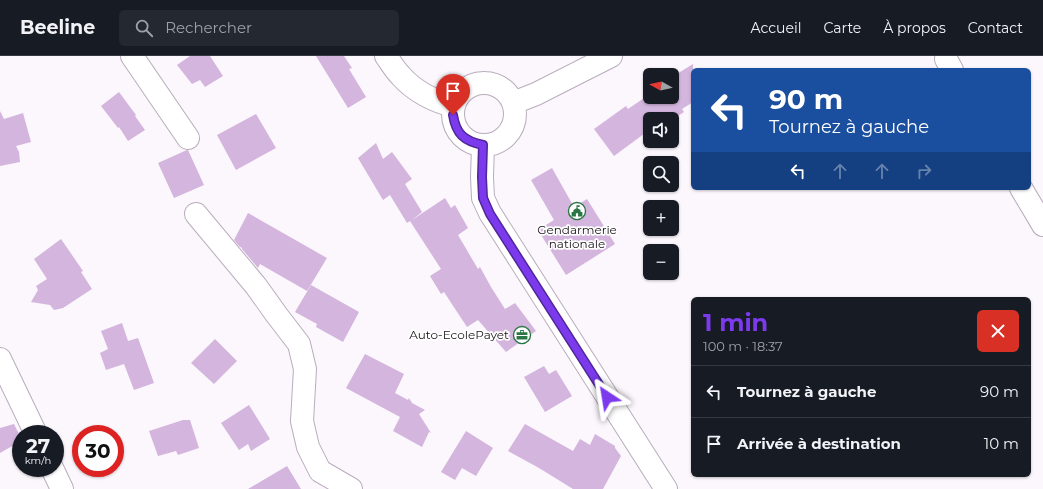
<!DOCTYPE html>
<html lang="fr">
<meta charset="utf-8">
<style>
body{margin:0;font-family:Montserrat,sans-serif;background:#242831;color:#f1f3f6;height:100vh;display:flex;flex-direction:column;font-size:15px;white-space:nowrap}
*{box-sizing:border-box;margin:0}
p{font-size:13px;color:#9ea1a6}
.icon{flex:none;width:22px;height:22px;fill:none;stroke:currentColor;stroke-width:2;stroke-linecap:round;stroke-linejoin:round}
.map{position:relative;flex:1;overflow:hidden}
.drawer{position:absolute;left:691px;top:241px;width:340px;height:180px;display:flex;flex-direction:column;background:#171b24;border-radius:6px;box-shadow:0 1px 3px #0004}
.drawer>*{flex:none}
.top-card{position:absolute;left:691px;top:12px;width:340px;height:122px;border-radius:6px;box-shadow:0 1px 3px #0004;background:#1a4fa0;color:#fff;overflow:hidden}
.needle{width:26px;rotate:278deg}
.tools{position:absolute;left:643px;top:12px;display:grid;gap:8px}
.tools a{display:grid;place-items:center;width:36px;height:36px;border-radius:6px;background:#171b24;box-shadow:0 1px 3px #0004;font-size:20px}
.speed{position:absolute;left:12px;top:369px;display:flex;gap:8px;font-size:20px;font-weight:700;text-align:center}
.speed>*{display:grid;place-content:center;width:52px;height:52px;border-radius:50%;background:#171b24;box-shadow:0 1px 3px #0004;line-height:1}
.speed small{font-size:10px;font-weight:400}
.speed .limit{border:6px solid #d22;background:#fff;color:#111}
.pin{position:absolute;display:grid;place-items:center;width:34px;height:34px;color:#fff;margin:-41px -17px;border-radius:50% 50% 50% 0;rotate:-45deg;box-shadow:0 0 4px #0007}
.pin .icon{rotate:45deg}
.me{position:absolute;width:44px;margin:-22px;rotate:327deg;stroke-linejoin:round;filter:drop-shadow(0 0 3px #0008)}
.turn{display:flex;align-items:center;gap:14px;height:84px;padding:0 12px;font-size:18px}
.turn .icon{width:52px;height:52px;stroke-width:2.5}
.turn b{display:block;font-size:28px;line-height:34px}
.lanes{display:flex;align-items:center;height:38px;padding:0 12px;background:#0003;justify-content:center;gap:20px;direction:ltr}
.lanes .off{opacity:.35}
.round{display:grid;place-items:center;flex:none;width:42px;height:42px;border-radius:6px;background:#242831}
.summary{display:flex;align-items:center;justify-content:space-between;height:68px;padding:0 12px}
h1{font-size:24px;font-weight:700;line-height:30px;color:#7c3aed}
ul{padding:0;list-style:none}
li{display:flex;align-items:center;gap:12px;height:52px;padding:0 12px;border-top:1px solid #363941}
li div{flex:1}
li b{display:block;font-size:15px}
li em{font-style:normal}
header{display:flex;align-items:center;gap:24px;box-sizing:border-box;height:56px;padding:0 20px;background:#171b24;border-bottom:1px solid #363941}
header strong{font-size:19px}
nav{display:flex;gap:22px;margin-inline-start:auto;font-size:14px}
.search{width:280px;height:36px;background:#242831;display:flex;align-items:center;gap:10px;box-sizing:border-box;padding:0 14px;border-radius:6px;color:#9ea1a6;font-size:15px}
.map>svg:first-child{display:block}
.building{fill:#d3b5dd}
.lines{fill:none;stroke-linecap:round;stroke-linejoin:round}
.minor-casing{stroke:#b9acbd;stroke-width:24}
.minor{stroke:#fff;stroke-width:22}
.route-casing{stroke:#51269a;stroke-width:10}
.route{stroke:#7c3aed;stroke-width:7}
.labels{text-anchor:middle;stroke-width:3.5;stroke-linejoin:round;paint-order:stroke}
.poi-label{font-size:12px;fill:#19141a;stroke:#fff}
</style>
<header>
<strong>Beeline</strong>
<div class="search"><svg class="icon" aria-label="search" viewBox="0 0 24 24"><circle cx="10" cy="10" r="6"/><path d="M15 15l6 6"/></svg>Rechercher</div>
<nav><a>Accueil</a><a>Carte</a><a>À propos</a><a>Contact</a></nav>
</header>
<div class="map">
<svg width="1043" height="433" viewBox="0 0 1043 433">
<rect width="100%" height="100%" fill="#fcf6fd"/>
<path class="building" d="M190,0H210L223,20L205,31L200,24L192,28L177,9Z
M316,0H344L352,12L349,13L366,41L348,52Z
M693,8V46L682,53L684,56L672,64V63H650V77L648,75L614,100L594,73L626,50L628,53L650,38V41H672V21Z
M119,36L136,59L135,60L145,74L128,85L119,71L118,72L101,50Z
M0,55L4,63L23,57L31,86L16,90L19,96L20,106L0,110Z
M256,58L276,92L236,114L217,79Z
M376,87L383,103L392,96L412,123L405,128L422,156L412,164L445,142L451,152L455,149L468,172L458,179L478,213L480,211L491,231L505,253L515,247L536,275L506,296L478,264L467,271L444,236L441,238L430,220L441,213L410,165L407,167L390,139L383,144L358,102Z
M187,94H188L204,129L174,142L158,107Z
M552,112L574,151L587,143L615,188L566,219L538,174L554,164L531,124Z
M248,157L327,202L307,235L260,208L258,212L242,193V192L239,190L234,184Z
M61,183L83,215L81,216L92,233L63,252L54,254L50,249L31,246L38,234L36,230L47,223L34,203Z
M311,229L359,256L343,286L316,271L317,268L295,256Z
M122,267L128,285L138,282L154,327L134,334L124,308L106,314L100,297L108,293L101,275Z
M215,283L237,305L214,328L191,307Z
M365,298L404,318L395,337L408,344L409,342L412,347L425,354L419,358L431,377L429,376L422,391L393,375L400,361L346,332Z
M544,310L549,318L556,314L572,340L545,356L524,321Z
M249,349L270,383L251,395L248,388L239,394L221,367Z
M183,364H190L199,392L178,399L176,395L158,400L149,375Z
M14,368L21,382V385L0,397V372Z
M525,368L573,395L580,383L590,389L595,378L615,390V392L621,400L603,433H573L539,412L508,395Z
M466,375L493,392L476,420L462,412L455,424L441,416Z
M287,410L301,433H248Z"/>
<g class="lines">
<g class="minor-casing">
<path id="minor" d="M132,0L188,82
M386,0C391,7 395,14 401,20C414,35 435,46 454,50
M946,3L952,14
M453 58a31 31 0 1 1 62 0a31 31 0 1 1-62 0Z
M513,47L536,38L611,0
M483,89L482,121L483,142L490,157L666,433
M1021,132L1043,169
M196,158L256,230L276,258L299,288L305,313L302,365L308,391L320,415L351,433
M0,303L36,378
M52,412L62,433"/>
</g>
<use href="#minor" class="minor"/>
</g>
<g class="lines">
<g class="route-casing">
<path id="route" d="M453,59C456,78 464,85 483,89L482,121L483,142L490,158L607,341"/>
</g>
<use href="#route" class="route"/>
</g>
<defs>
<g id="civic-ring" transform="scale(0.9)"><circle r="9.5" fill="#fff" stroke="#2a7644" stroke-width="1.5"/><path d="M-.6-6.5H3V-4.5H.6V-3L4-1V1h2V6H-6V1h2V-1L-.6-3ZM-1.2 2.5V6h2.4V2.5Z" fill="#2a7644"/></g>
<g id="office-ring" transform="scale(0.9)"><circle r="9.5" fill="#fff" stroke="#2a7644" stroke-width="1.5"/><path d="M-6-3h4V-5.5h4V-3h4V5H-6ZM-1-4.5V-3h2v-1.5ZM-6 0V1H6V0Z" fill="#2a7644"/></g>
</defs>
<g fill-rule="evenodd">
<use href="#civic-ring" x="577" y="155"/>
<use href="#office-ring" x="522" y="279"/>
</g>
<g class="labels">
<g class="poi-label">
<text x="577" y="178">Gendarmerie<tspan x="577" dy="14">nationale</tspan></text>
<text x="509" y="283" text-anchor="end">Auto-EcolePayet</text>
</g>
</g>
</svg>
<div class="tools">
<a><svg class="needle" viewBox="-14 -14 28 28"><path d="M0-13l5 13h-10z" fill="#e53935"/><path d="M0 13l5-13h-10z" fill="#9ea1a6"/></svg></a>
<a><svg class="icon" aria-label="sound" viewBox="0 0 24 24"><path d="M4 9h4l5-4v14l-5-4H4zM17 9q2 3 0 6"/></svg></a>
<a><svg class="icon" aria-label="search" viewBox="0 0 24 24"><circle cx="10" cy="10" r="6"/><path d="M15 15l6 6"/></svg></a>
<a>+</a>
<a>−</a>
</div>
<div class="speed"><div>27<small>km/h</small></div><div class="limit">30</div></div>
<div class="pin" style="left:453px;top:59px;background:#d93025"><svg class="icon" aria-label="arrive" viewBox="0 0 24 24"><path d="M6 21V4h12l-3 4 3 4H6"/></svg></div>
<svg class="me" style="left:607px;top:341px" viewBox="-20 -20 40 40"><path d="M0-17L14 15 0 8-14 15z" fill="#7c3aed" stroke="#fff" stroke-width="4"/></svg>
<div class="top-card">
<div class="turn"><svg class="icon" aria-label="left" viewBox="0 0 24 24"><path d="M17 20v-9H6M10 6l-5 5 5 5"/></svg><div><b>90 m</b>Tournez à gauche</div></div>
<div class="lanes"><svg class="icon" aria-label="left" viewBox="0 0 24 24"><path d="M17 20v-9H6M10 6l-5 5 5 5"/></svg><svg class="icon off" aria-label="ahead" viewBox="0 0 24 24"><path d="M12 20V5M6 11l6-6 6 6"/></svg><svg class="icon off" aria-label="ahead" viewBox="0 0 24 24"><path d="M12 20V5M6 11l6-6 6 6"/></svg><svg class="icon off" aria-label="right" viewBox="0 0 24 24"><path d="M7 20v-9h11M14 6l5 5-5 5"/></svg></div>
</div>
<section class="drawer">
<div class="summary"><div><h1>1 min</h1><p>100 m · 18:37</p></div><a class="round" style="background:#d93025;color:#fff"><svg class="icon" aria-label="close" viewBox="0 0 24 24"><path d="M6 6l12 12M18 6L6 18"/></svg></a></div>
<ul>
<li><svg class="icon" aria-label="left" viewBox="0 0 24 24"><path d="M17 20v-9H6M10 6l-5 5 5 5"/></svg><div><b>Tournez à gauche</b></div><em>90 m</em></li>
<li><svg class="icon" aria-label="arrive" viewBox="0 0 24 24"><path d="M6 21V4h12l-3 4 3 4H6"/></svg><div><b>Arrivée à destination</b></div><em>10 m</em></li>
</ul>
</section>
</div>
